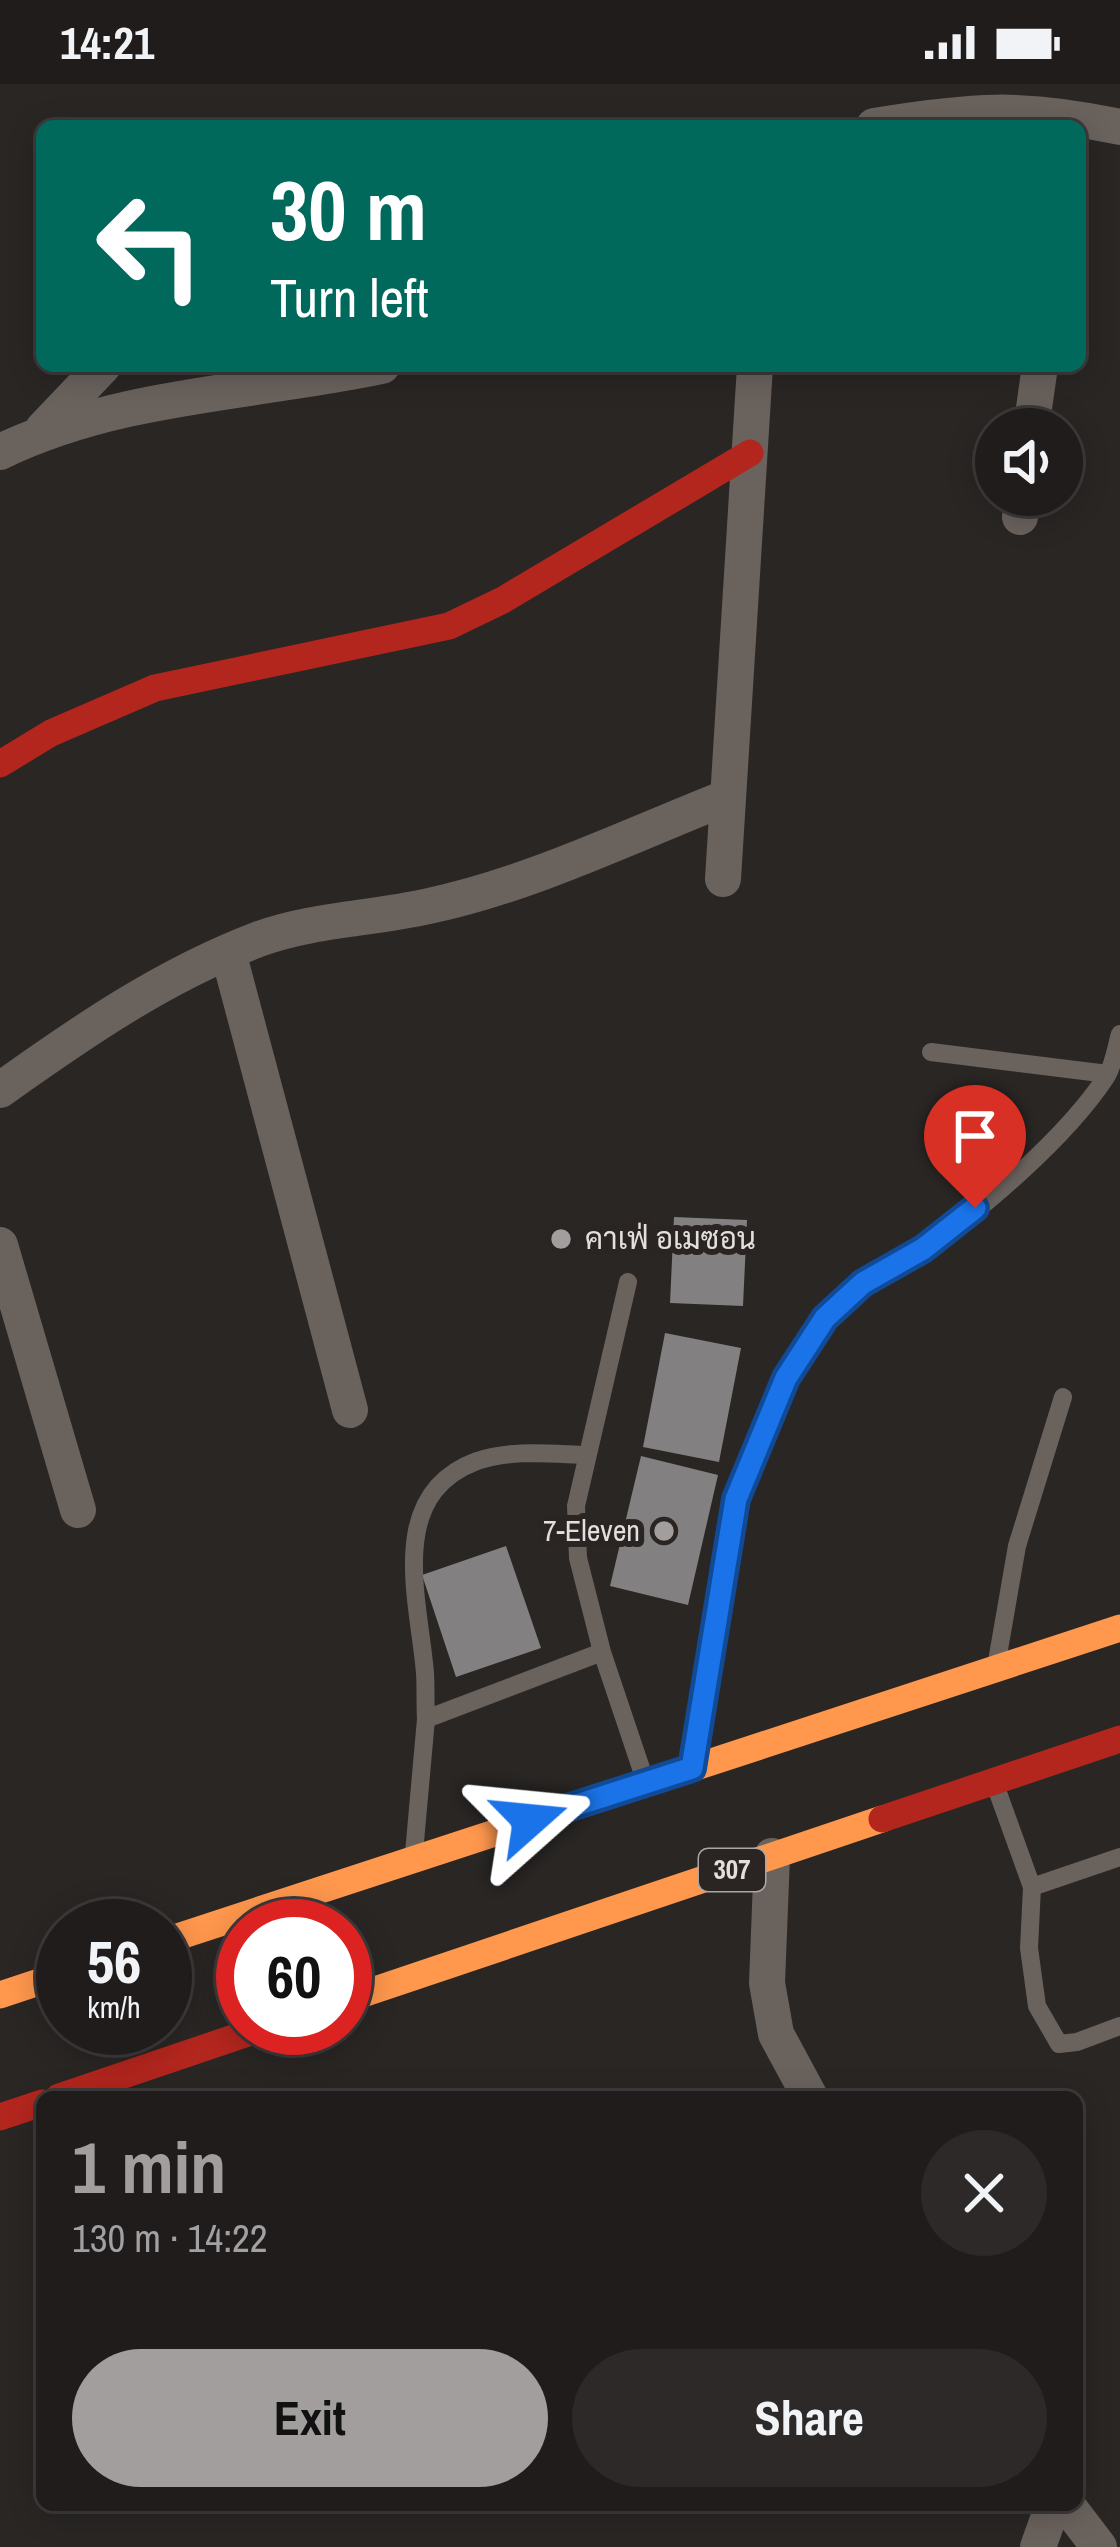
<!DOCTYPE html>
<meta charset="utf-8">
<style>
body{margin:0;font-family:"Archivo Narrow",Sarabun,sans-serif;background:#2c2928;color:#f1f3f6;height:100vh;display:flex;flex-direction:column;font-size:45px;white-space:nowrap}
*{box-sizing:border-box;margin:0}
p{font-size:39px;color:#a1a1a3}
.icon{flex:none;width:66px;height:66px;fill:none;stroke:currentColor;stroke-width:2;stroke-linecap:round;stroke-linejoin:round}
.map{position:relative;flex:1;overflow:hidden}
.side{position:absolute;left:36px;top:2007px;width:1047px;height:420px;display:flex;flex-direction:column;background:#1f1c1b;border-radius:18px;box-shadow:0 6px 30px #0003,0 0 0 3px #3c3a3a}
.side>*{flex:none}
.banner{position:absolute;left:36px;top:36px;width:1050px;height:252px;border-radius:18px;box-shadow:0 6px 30px #0003,0 0 0 3px #3c3a3a;background:#00695c;color:#fff;overflow:hidden}
.fabs{position:absolute;left:975px;top:324px;display:grid;gap:24px}
.fabs a{display:grid;place-items:center;width:108px;height:108px;border-radius:50%;background:#1f1c1b;box-shadow:0 6px 30px #0003,0 0 0 3px #3c3a3a;font-size:60px}
.speed{position:absolute;left:36px;top:1815px;display:flex;gap:24px;font-size:60px;font-weight:700;text-align:center}
.speed>*{display:grid;place-content:center;width:156px;height:156px;border-radius:50%;background:#1f1c1b;box-shadow:0 6px 30px #0003,0 0 0 3px #3c3a3a;line-height:1}
.speed small{font-size:30px;font-weight:400}
.speed .limit{border:18px solid #d22;background:#fff;color:#111}
.pin{position:absolute;display:grid;place-items:center;width:102px;height:102px;color:#fff;margin:-123px -51px;border-radius:50% 50% 50% 0;rotate:-45deg;box-shadow:0 0 12px #0007}
.pin .icon{rotate:45deg}
.me{position:absolute;width:132px;margin:-66px;rotate:72deg;stroke-linejoin:round;filter:drop-shadow(0 0 9px #0008)}
.turn{display:flex;align-items:center;gap:42px;height:252px;padding:0 36px;font-size:54px}
.turn .icon{width:156px;height:156px;stroke-width:2.5}
.turn b{display:block;font-size:84px;line-height:102px}
.round{display:grid;place-items:center;flex:none;width:126px;height:126px;border-radius:63px;background:#2c2928}
.overview{display:flex;align-items:center;justify-content:space-between;height:204px;padding:0 36px}
h1{font-size:72px;font-weight:700;line-height:90px;color:#a29e9d}
.cta{display:flex;gap:24px;margin-top:auto;padding:24px 36px}
.cta a{flex:1;height:138px;border-radius:72px;background:#a29e9d;color:#111;font-size:48px;font-weight:700;line-height:138px;text-align:center}
.cta a+a{background:#2c2928;color:#f1f3f6}
.status{display:flex;justify-content:space-between;align-items:center;height:84px;padding:0 60px;background:#1f1c1b;direction:ltr}
.status svg{height:33px;fill:currentColor}
.map>svg:first-child{display:block}
.building{fill:#828080}
.lines{fill:none;stroke-linecap:round;stroke-linejoin:round}
.lane{stroke:#6a625d;stroke-width:18}
.street{stroke:#6a625d;stroke-width:36}
.slow{stroke:#ff974d;stroke-width:27}
.jam{stroke:#b3261e;stroke-width:27}
.route-casing{stroke:#114b97;stroke-width:30}
.route{stroke:#1a73e8;stroke-width:21}
.poi-dot{fill:#a29e9d;stroke:#2a2523;stroke-width:4.5}
.labels{text-anchor:middle;stroke-width:12;stroke-linejoin:round;paint-order:stroke}
.shield{fill:#2a2523;stroke:#aca7a6;stroke-width:3}
.shield-label{font-size:27px;font-weight:bold;fill:#e3dfde}
.poi-label{font-size:30px;fill:#e3dfde;stroke:#2a2523;text-anchor:start}
</style>
<div class="status"><b>14:21</b><svg viewBox="0 0 49 12"><path d="M0 12V9h3v3zM5 12V6h3v6zM10 12V3h3v9zM15 12V0h3v12zM26 1h20v11H26zM47 4h2v5h-2z"/></svg></div>
<div class="map">
<svg width="1120" height="2463" viewBox="0 0 1120 2463">
<rect width="100%" height="100%" fill="#292624"/>
<path class="building" d="M674,1133L747,1136L743,1222L670,1219Z
M665,1249L741,1264L719,1378L643,1363Z
M641,1372L718,1391L688,1521L610,1502Z
M506,1462L541,1564L456,1593L422,1491Z"/>
<g class="lines">
<path class="lane" d="M931,968L1108,990
M602,1568L578,1474L576,1422L628,1198
M997,1577L1017,1462L1063,1313
M426,1635C425,1619 426,1604 425,1589C419,1516 385,1411 477,1377C512,1365 552,1370 587,1371
M694,1673C717,1533 730,1347 825,1234C852,1203 887,1188 921,1166C980,1129 1068,1051 1106,993C1114,981 1116,963 1120,950
M997,1706L1032,1803L1029,1864L1037,1922L1059,1960L1077,1958L1120,1942
M414,1769L426,1635L602,1568L645,1696
M1032,1803L1120,1773"/>
<path class="street" d="M874,42C970,26 1023,22 1120,43
M43,345L103,282
M1031,345L1040,282
M0,368C120,310 254,309 382,282
M1020,433L1023,411
M723,795L755,282
M228,868L350,1326
M0,1006C83,947 164,891 259,855C315,835 372,835 429,822C532,800 631,751 728,713
M0,1161L78,1426
M772,1772L767,1899L776,1950L810,2013
M1067,2421L1099,2463
M1038,2463L1053,2421"/>
<path class="slow" d="M165,1857L1120,1544
M0,1911L63,1890
M345,1916L882,1735"/>
<path class="jam" d="M0,680L51,649L155,604L449,542L503,516L750,369
M882,1735L1120,1655
M59,2013L263,1944
M0,2033L42,2019"/>
</g>
<g class="lines">
<g class="route-casing">
<path id="route" d="M530,1736L692,1684L736,1415L786,1294L825,1234L863,1199L923,1165L975,1124"/>
</g>
<use href="#route" class="route"/>
</g>
<g class="poi-dot">
<circle cx="561" cy="1155" r="12"/>
<circle cx="664" cy="1447" r="12"/>
</g>
<g class="labels">
<rect class="shield" x="699" y="1765" width="66" height="42" rx="9"/>
<g class="shield-label">
<text x="732" y="1795">307</text>
</g>
<g class="poi-label">
<text x="585" y="1165">คาเฟ่ อเมซอน</text>
<text x="640" y="1457" text-anchor="end">7-Eleven</text>
</g>
</g>
</svg>
<div class="fabs">
<a><svg class="icon" aria-label="sound" viewBox="0 0 24 24"><path d="M4 9h4l5-4v14l-5-4H4zM17 9q2 3 0 6"/></svg></a>
</div>
<div class="speed"><div>56<small>km/h</small></div><div class="limit">60</div></div>
<div class="pin" style="left:975px;top:1124px;background:#d93025"><svg class="icon" aria-label="arrive" viewBox="0 0 24 24"><path d="M6 21V4h12l-3 4 3 4H6"/></svg></div>
<svg class="me" style="left:530px;top:1736px" viewBox="-20 -20 40 40"><path d="M0-17L14 15 0 8-14 15z" fill="#1a73e8" stroke="#fff" stroke-width="4"/></svg>
<div class="banner">
<div class="turn"><svg class="icon" aria-label="left" viewBox="0 0 24 24"><path d="M17 20v-9H6M10 6l-5 5 5 5"/></svg><div><b>30 m</b>Turn left</div></div>
</div>
<section class="side">
<div class="overview"><div><h1>1 min</h1><p>130 m · 14:22</p></div><a class="round"><svg class="icon" aria-label="close" viewBox="0 0 24 24"><path d="M6 6l12 12M18 6L6 18"/></svg></a></div>
<div class="cta"><a>Exit</a><a>Share</a></div>
</section>
</div>
